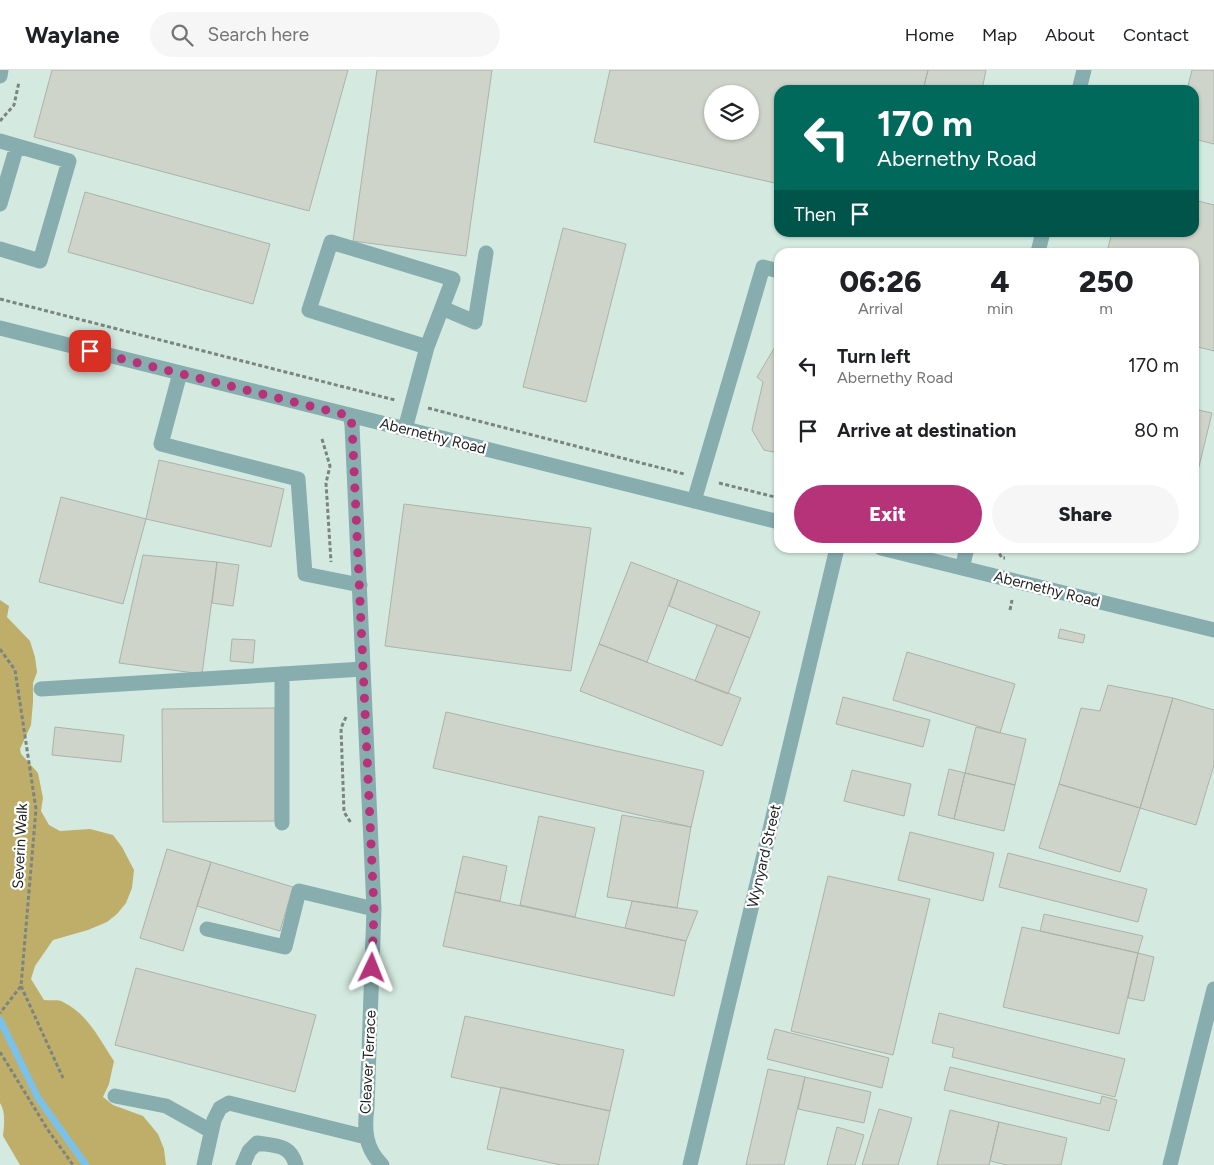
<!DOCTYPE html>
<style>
body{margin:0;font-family:Figtree,sans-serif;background:#f6f6f6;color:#202124;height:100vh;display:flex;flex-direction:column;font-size:19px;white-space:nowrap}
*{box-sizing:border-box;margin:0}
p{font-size:16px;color:#757577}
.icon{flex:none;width:28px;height:28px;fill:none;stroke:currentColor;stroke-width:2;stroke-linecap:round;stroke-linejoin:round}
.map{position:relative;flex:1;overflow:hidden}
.side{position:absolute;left:774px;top:178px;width:425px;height:305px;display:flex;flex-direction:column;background:#fff;border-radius:15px;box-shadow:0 1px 4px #0004}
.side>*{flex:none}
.top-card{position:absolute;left:774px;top:15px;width:425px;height:152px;border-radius:15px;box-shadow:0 1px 4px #0004;background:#00695c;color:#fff;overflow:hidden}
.tools{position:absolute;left:704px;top:15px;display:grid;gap:10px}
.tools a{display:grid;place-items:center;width:55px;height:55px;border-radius:50%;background:#fff;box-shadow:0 1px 4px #0004;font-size:25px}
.pin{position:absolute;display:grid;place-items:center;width:42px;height:42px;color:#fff;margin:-21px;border-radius:10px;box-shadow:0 2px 8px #0006}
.me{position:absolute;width:55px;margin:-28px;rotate:2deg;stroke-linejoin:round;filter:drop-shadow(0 0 4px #0008)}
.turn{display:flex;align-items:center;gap:18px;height:105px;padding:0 20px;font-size:22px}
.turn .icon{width:65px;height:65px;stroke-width:2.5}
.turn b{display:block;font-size:35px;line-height:42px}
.then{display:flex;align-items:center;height:48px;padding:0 20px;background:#0003;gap:10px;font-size:19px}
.eta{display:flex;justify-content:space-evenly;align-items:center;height:85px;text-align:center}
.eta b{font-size:30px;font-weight:800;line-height:35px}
.primary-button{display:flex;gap:10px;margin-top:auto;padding:10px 20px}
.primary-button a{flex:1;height:58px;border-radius:30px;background:#b63279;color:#fff;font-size:20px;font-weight:800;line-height:58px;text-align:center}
.primary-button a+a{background:#f6f6f6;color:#202124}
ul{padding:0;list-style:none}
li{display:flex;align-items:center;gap:15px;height:65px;padding:0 20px}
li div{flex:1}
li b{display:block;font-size:19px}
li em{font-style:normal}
header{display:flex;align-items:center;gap:30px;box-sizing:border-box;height:70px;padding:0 25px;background:#fff;border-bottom:1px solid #e0e0e0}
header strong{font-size:24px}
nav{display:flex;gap:28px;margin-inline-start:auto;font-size:18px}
.search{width:350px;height:45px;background:#f6f6f6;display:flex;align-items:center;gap:12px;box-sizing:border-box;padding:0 18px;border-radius:28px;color:#757577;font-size:19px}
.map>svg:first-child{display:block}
.built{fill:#d4eae0;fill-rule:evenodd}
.forest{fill:#beae69}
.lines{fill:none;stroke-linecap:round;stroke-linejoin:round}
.stream{stroke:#7cc1ea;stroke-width:7}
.building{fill:#ced4c9;stroke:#acb2a7;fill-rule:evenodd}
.path{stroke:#7b8480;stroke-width:3;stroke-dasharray:4 2.5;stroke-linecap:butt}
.minor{stroke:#87adaf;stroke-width:15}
.route{stroke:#b63279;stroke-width:9;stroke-dasharray:0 16.2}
.labels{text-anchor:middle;stroke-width:4.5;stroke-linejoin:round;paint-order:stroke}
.street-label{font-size:15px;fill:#1c211f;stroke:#fff}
</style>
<header>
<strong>Waylane</strong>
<div class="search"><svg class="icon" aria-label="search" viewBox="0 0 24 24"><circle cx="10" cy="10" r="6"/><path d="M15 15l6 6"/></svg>Search here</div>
<nav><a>Home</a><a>Map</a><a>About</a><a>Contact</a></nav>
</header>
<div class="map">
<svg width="1214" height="1095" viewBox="0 0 1214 1095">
<rect width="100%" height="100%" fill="#e7f4ee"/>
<path class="built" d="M0,0H1214V1095H0ZM779,20H1194V162H779ZM712,24H750V61H712ZM779,182H1194V478H779Z"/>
<path class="forest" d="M0,530L9,536L7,547L30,571L35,587L37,602L33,613V632L31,655L20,679L21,684L38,703L43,728L41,741L49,755L60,761L90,759L113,765L122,777L134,800L132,818L126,833L117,844L107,852L88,860L53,870L35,896L31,909L44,930C50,931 58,929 63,932C87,943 100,970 114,991L109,1014L103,1027L113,1035L143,1046L158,1064L164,1079L166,1095H20L3,1066C4,1056 6,1042 0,1033Z"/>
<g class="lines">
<path class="stream" d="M0,950L38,1028L86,1095"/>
</g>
<path class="building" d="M52,0H348L309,141L34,67Z
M377,0H492L466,186L353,171Z
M610,0H928L923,20H779V114L594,72ZM712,24H750V61H712Z
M928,0H986L982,20H923Z
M1192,0H1214V74L1194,69V20H1187Z
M85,122L270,174L253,234L68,182Z
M1194,130L1214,135V281L1194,276V182H1107L1112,162H1194Z
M563,158L626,174L586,332L523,317Z
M778,272H779V383L764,380L752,360L763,312L757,307Z
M1194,339L1212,343L1194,417Z
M159,390L284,419L271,477L146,449Z
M61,427L146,449L123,534L39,512Z
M404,434L591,458L571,601L385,576Z
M143,485L217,492L202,604L119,593Z
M217,492L239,495L233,536L212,533Z
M631,492L678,510L647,592L599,574Z
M678,510L760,542L750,568L669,536Z
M717,555L750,568L728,624L695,611Z
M1060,559L1085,565L1083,573L1058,568Z
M232,569L255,570L253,593L230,591Z
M599,574L741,628L722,676L580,621Z
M907,582L1015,614L1000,663L893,630Z
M1108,615L1173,628L1140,738L1059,714L1081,638L1100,641Z
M843,627L930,650L923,677L836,654Z
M1173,628L1214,640V695L1196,755L1140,738Z
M275,638V751L163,752L162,639Z
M446,642L704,701L691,757L433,698Z
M55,657L124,665L121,692L52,685Z
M976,657L1026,669L1015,715L965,703Z
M949,699L965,703L954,749L938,745Z
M852,700L911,714L904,746L844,731Z
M965,703L1015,715L1004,761L954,749Z
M1059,714L1140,738L1120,802L1039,778Z
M622,745L691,757L677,838L607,827Z
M539,746L595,758L575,847L520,835Z
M910,762L994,783L983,831L898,810Z
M167,779L211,792L183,881L140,868Z
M1008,783L1147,819L1138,852L999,817Z
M463,786L507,796L500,831L455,822Z
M211,792L293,817L280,861L197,836Z
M828,806L930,829L893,985L791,961Z
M455,822L686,871L674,926L443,876Z
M632,831L698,841L686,871L625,858Z
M1044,844L1143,866L1138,883L1040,861Z
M1022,857L1138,883L1119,964L1003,937Z
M1138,883L1154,887L1144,931L1128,928Z
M136,898L316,945L295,1022L115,975Z
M939,943L1125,989L1115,1027L952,987L954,978L932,973Z
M465,946L624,980L610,1041L451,1007Z
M775,959L889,988L882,1018L767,989Z
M950,997L1100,1034L1102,1026L1117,1030L1109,1061L944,1020Z
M768,999L805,1007L784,1095H746Z
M805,1007L871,1022L864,1053L798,1039Z
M501,1017L610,1041L598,1095H561L487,1079Z
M879,1039L912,1048L898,1095H862Z
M950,1040L999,1052L989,1095H937Z
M999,1052L1067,1068L1061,1095H1007L990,1091Z
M837,1057L864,1065L855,1095H827Z"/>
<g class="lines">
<path class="path" d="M0,51L14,35L19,12
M0,229L395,330
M428,338L684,404
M322,369L330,396L326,413L331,492
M719,413L779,428
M996,478L1002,488H1005
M1010,540L1012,530
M0,579L15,600L36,739L21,916L0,943
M346,647L341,658L344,742L351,753
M21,916L63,1008
M0,982L48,1060L73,1095"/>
<path class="minor" d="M0,6L1,0
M1079,20L1084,0
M0,71L69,91L40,191L0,179
M0,134L17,76
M1038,182L1043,162
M442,238L475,252L486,183
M0,258L779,452
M180,303L161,374L298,409L305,504L360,515
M350,345L352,355L374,839L367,1037C364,1060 365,1078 382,1095
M405,359L427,277L453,209L331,172L309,240L427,277
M694,431L763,197L779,201
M881,478L1214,560
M962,498L967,478
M41,619L363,599
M282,753V604
M207,859L285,877L299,821L374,839
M115,1026L166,1036L211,1061
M204,1095L214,1050L220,1038L229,1033L366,1067
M243,1095L249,1081L257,1073C276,1076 290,1074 296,1095
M690,1095L837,478
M1170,1095L1214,919"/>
</g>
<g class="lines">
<path class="route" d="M90,281L350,346L352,355L374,839L372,898"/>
</g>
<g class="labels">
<g class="street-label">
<text transform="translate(433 366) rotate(14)" y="5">Abernethy Road</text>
<text transform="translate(1047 519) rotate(14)" y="5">Abernethy Road</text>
<text transform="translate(20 776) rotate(-87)" y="5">Severin Walk</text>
<text transform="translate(764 786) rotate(-77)" y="5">Wynyard Street</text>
<text transform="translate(368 992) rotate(-87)" y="5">Cleaver Terrace</text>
</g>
</g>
</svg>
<div class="tools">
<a><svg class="icon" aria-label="layers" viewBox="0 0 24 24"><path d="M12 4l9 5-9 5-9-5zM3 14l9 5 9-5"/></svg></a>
</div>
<div class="pin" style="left:90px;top:281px;background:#d93025"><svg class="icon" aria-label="arrive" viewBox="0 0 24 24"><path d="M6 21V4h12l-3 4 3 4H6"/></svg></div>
<svg class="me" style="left:372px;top:898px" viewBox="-20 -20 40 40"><path d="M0-17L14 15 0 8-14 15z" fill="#b63279" stroke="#fff" stroke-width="4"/></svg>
<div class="top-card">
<div class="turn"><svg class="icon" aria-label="left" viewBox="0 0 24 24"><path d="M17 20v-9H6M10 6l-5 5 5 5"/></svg><div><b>170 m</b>Abernethy Road</div></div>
<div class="then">Then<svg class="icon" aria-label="arrive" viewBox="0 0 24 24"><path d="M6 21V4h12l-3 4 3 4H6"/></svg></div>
</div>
<section class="side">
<div class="eta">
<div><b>06:26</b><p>Arrival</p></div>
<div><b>4</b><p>min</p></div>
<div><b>250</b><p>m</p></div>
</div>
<ul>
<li><svg class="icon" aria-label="left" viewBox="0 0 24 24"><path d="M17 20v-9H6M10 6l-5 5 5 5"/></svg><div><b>Turn left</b><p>Abernethy Road</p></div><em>170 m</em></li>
<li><svg class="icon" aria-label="arrive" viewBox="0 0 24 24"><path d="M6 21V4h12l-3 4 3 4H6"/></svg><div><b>Arrive at destination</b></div><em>80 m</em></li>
</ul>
<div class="primary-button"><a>Exit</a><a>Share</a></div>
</section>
</div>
